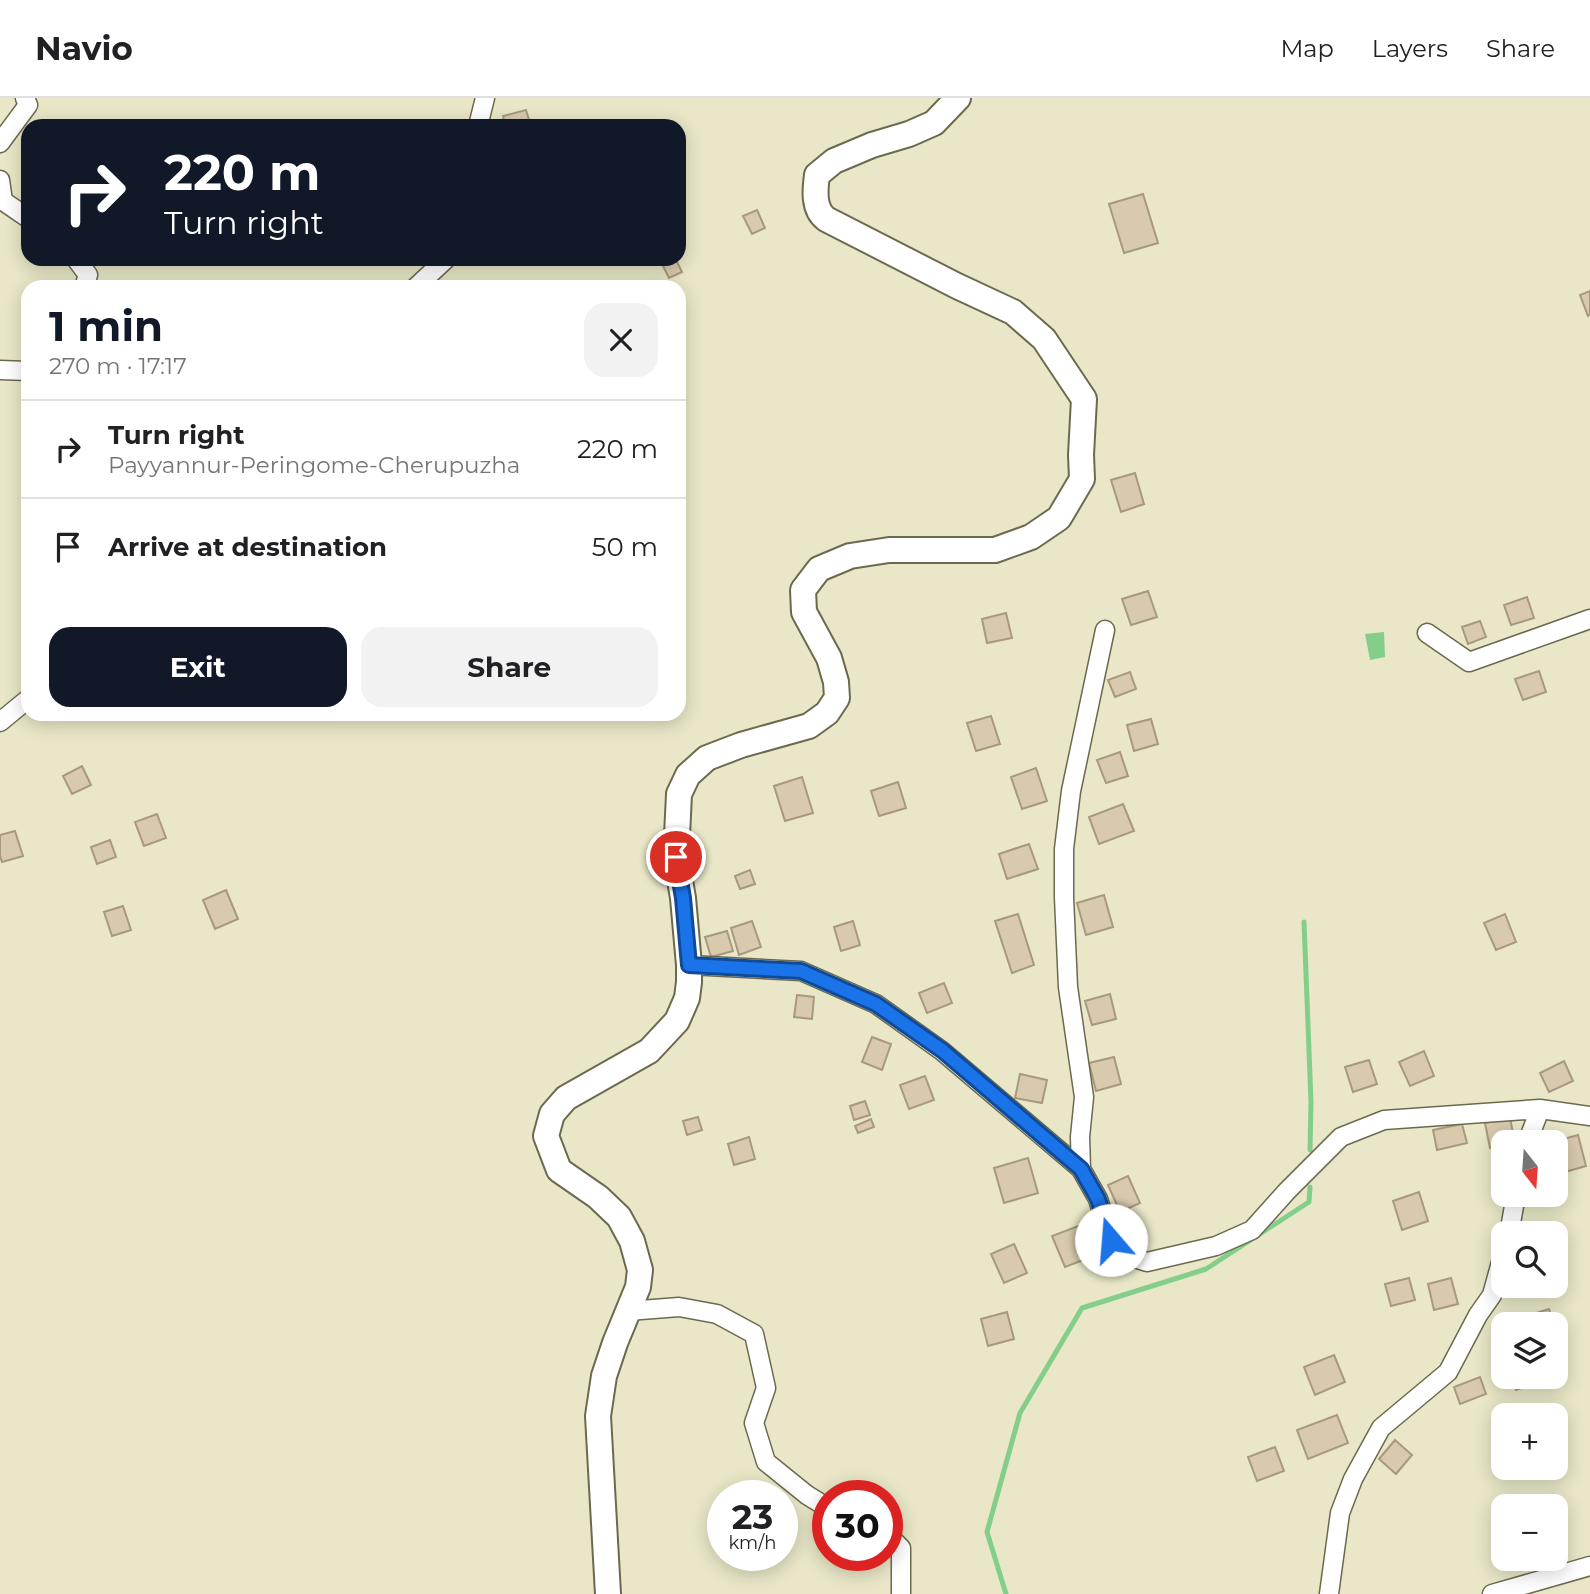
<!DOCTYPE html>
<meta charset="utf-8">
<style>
body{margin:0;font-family:Montserrat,sans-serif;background:#f2f2f2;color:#202124;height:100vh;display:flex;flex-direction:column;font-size:26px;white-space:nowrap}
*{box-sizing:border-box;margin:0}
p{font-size:23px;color:#757577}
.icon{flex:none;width:38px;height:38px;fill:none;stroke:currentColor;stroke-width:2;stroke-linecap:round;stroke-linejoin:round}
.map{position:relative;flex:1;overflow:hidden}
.sheet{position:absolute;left:21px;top:182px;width:665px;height:441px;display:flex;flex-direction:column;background:#fff;border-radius:21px;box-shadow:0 4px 18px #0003}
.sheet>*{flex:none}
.banner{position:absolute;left:21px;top:21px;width:665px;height:147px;border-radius:21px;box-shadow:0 4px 18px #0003;background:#111827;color:#fff;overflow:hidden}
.needle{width:46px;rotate:163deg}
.buttons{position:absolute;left:1491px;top:1032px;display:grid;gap:14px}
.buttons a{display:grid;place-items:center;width:77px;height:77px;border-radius:14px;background:#fff;box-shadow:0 4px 18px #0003;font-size:35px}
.speed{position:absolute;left:707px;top:1382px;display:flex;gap:14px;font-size:35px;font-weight:700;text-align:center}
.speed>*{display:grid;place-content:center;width:91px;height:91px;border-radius:50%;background:#fff;box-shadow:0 4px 18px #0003;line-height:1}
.speed small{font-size:18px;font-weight:400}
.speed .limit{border:10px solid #d22;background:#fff;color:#111}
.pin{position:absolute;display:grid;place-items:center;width:60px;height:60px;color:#fff;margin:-30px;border:4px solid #fff;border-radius:50%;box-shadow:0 2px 7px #0007}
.me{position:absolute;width:77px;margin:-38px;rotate:342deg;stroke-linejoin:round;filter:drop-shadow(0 0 5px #0008)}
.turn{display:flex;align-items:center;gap:24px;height:147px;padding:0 28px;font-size:32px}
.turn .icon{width:91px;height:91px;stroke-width:2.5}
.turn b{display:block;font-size:49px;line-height:60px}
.round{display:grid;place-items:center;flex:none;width:74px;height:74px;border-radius:21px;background:#f2f2f2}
.head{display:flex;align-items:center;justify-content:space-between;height:119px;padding:0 28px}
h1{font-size:42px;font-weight:700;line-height:52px;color:#111827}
.action{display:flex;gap:14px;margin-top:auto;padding:14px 28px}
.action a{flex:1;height:80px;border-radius:21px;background:#111827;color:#fff;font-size:28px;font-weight:700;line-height:80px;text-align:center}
.action a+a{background:#f2f2f2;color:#202124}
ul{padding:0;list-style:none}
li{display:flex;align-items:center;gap:21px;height:98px;padding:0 28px;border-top:2px solid #e0e0e0}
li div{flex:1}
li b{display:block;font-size:26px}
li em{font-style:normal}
header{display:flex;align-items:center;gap:42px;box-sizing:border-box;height:98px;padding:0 35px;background:#fff;border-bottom:2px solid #e0e0e0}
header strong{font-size:33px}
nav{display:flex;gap:38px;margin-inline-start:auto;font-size:24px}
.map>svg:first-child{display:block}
.water{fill:#84ce8b}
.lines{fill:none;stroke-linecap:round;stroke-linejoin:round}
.stream{stroke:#84ce8b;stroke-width:5}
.building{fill:#d9caae;stroke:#a8997e;stroke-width:2}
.minor-casing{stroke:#6c6a4e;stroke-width:21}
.secondary-casing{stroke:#6c6a4e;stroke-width:28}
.minor{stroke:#fff;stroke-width:18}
.secondary{stroke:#fff;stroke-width:24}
.route-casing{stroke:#114b97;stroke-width:18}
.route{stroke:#1a73e8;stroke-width:12}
</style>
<header>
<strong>Navio</strong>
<nav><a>Map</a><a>Layers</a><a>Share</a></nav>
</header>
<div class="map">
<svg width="1590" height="1496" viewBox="0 0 1590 1496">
<rect width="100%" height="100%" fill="#e9e7c7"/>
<path class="water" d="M1384,534L1385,559L1370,562L1365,536Z"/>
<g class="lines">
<path class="stream" d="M1304,824L1311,1004L1310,1052
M1006,1496L987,1434L1020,1315L1082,1210L1206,1171L1309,1104L1310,1089"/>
</g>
<path class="building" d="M526,12L531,28H505L503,18Z
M1143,96L1158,145L1124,155L1109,106Z
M757,112L765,130L752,136L743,118Z
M676,162L682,174L669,180L663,168Z
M1590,193V217L1588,218L1580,197Z
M1135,375L1144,406L1121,414L1111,382Z
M1148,493L1157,519L1131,527L1122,501Z
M1527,499L1534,520L1511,527L1504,507Z
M1006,515L1012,540L987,545L982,521Z
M1480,523L1486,539L1468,546L1462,529Z
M1539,573L1546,594L1523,602L1515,581Z
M1130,574L1136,591L1115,599L1108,582Z
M991,618L1000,646L976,653L967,625Z
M1151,621L1158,646L1134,653L1127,627Z
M1120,654L1128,678L1106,685L1097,662Z
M82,668L91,687L72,696L63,678Z
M1036,670L1047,703L1022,711L1011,679Z
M802,679L813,715L785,723L774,688Z
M898,684L906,710L879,718L871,693Z
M1123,706L1134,733L1099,746L1089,719Z
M157,716L166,740L144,748L135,724Z
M15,733L23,758L2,764L0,758V737Z
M110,742L116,759L97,766L91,749Z
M1029,746L1038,771L1007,781L999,756Z
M750,772L755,786L740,791L735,778Z
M226,792L238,821L215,831L203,802Z
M1104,797L1113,829L1086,837L1077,805Z
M123,808L131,832L112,838L104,814Z
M1018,816L1034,867L1012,875L995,823Z
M1505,816L1516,844L1496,852L1484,825Z
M752,823L761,849L739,857L731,830Z
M853,823L860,847L841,853L834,829Z
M727,833L733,853L711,859L705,839Z
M944,885L952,905L927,915L919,895Z
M1110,896L1116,921L1092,927L1085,903Z
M797,897L814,899L812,921L794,919Z
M872,939L891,946L882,972L862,964Z
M1424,953L1434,978L1410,988L1399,964Z
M1114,959L1121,986L1096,993L1089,965Z
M1369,962L1377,986L1353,994L1345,969Z
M1564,963L1573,983L1549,994L1540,975Z
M1020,976L1047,982L1042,1005L1015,1000Z
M925,978L934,1002L909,1011L900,987Z
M865,1003L870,1017L854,1022L850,1008Z
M698,1019L702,1032L687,1037L683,1023Z
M1510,1020L1515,1045H1503V1048L1490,1050L1485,1025Z
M871,1021L874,1029L858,1035L855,1028Z
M1462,1026L1467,1045L1437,1052L1433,1032Z
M1578,1037L1586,1068L1558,1076L1556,1070V1045H1549Z
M749,1039L755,1061L734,1067L728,1046Z
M1028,1060L1038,1095L1004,1105L994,1070Z
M1128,1078L1140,1105L1120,1114L1108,1087Z
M1419,1094L1428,1123L1402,1132L1393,1103Z
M1081,1127L1094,1158L1065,1169L1052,1138Z
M1014,1146L1027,1175L1004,1185L991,1156Z
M1556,1156L1562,1170L1556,1173Z
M1409,1180L1415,1202L1391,1208L1385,1186Z
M1451,1180L1458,1206L1434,1212L1428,1186Z
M1549,1211L1554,1227H1525L1523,1219Z
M1007,1214L1014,1241L988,1248L981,1221Z
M1334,1257L1345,1284L1315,1297L1304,1269Z
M1480,1279L1486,1296L1460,1306L1454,1289Z
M1512,1279H1546V1281L1516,1292Z
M1337,1317L1348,1345L1308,1361L1297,1332Z
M1395,1342L1412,1357L1396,1376L1379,1361Z
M1275,1349L1284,1373L1257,1383L1248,1359Z"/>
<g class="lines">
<g class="minor-casing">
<path id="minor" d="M478,28L485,0
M0,45L28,7L25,0
M0,82L3,103L28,120
M76,161L88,177L84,189
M416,189L446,161
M0,272L28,273
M1427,535L1469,564L1590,521
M0,624L28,601
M689,867L801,873L876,906L942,953L1081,1071L1098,1101L1111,1142L1131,1159L1147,1164L1216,1148L1252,1132L1287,1093L1341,1039L1384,1022L1540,1011L1590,1018
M1527,1045L1540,1011
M1081,1071L1080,1039L1084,999L1068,889L1064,799V751L1071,693L1105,532
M1509,1136L1516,1097
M628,1213L679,1209L717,1216L754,1236L766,1290L754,1325L766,1364L807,1397L828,1410
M887,1436L901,1450V1496
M1329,1496L1340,1415L1353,1381L1381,1330L1448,1274L1478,1217L1492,1197L1503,1157
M1492,1496L1590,1468"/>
</g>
<g class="secondary-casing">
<path id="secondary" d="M608,1496L598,1318L604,1278L615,1245L638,1189L640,1172L632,1143L619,1119L598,1099L559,1072L546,1038L552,1016L566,1000L649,953L677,923L687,900L689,884V867L683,800L676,759L679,696L688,677L707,660L741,647L809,628L827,615L837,600L836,584L829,560L804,514L803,492L819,471L850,458L889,452H995L1031,439L1059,420L1082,381L1081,357L1084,301L1044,241L1013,214L957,188L826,121C813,111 815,92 817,77L834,63L872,47L909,36L934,25L958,0"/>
</g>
<use href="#minor" class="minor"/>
<use href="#secondary" class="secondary"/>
</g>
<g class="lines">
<g class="route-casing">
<path id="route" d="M676,759L683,800L689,867L801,873L876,906L943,953L1081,1071L1098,1101L1111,1142"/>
</g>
<use href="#route" class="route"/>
</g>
</svg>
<div class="buttons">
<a><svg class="needle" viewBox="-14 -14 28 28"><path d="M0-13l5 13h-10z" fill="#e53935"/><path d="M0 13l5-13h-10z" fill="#757577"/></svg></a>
<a><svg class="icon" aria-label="search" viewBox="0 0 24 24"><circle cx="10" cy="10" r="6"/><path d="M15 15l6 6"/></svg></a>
<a><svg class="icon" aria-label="layers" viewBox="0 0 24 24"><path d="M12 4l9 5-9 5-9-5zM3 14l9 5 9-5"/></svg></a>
<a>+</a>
<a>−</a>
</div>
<div class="speed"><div>23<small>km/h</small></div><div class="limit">30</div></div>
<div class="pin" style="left:676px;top:759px;background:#d93025"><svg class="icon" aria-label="arrive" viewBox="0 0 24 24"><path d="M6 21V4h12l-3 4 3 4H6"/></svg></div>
<svg class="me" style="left:1111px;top:1142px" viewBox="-20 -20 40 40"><circle r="19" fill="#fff"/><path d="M0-13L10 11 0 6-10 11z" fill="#1a73e8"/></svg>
<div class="banner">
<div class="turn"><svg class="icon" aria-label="right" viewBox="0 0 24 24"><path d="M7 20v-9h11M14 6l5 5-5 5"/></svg><div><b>220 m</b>Turn right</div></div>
</div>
<section class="sheet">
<div class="head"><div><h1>1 min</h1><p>270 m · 17:17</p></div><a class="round"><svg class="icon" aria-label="close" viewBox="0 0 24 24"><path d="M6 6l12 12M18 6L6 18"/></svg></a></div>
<ul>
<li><svg class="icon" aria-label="right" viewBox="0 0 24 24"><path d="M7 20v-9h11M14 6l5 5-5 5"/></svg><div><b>Turn right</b><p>Payyannur-Peringome-Cherupuzha</p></div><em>220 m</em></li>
<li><svg class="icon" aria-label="arrive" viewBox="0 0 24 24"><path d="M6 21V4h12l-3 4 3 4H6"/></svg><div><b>Arrive at destination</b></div><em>50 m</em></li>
</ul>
<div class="action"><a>Exit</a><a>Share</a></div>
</section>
</div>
